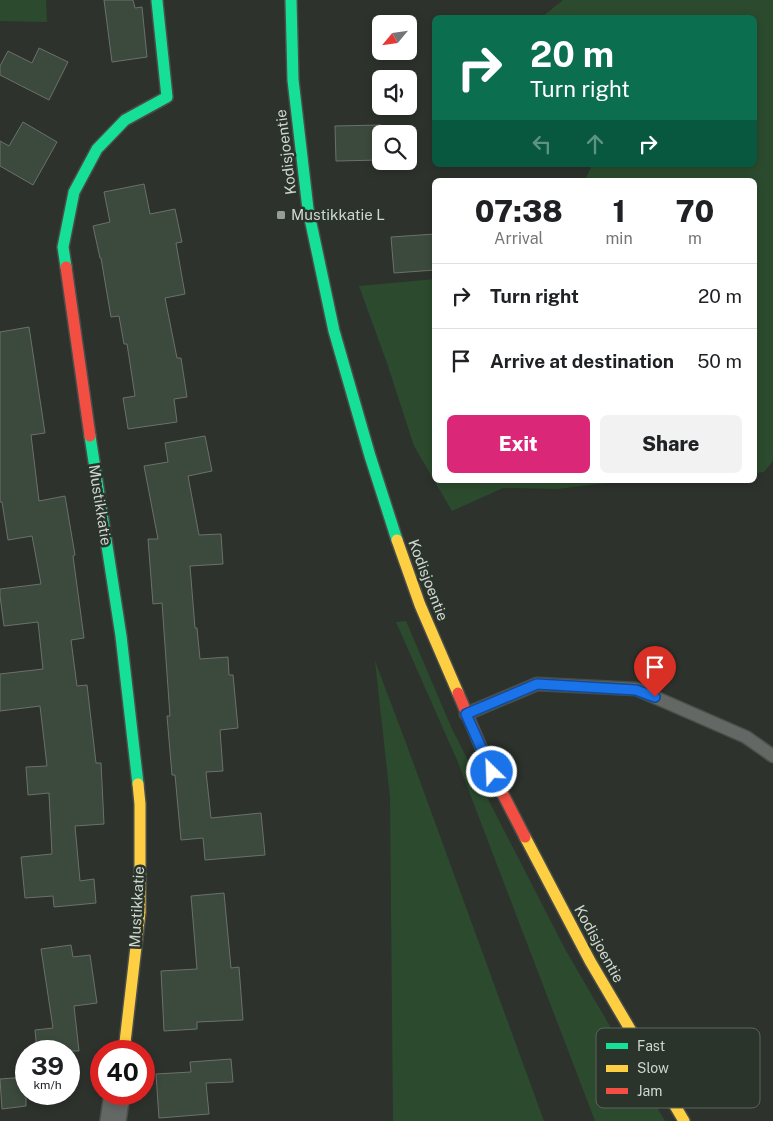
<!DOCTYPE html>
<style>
body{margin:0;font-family:"Public Sans",sans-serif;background:#f2f2f2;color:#202124;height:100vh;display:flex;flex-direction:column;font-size:19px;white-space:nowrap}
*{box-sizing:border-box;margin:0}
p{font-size:16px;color:#757577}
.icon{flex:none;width:28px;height:28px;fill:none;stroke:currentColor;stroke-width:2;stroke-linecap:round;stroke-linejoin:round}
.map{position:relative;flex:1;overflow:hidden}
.sheet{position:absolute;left:432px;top:178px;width:325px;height:305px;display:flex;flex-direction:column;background:#fff;border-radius:8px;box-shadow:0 2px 8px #0003}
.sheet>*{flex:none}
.hud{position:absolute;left:432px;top:15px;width:325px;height:152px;border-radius:8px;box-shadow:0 2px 8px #0003;background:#0b6e4f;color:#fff;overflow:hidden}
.needle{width:32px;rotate:241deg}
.fabs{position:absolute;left:372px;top:15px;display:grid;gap:10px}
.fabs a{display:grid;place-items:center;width:45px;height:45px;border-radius:8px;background:#fff;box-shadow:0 2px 8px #0003;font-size:25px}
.speed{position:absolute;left:15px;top:1040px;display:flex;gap:10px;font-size:25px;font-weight:700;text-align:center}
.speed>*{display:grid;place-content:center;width:65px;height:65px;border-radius:50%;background:#fff;box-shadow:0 2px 8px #0003;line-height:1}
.speed small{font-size:12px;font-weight:400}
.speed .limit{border:8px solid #d22;background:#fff;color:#111}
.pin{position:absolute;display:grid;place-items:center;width:42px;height:42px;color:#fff;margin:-51px -21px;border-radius:50% 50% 50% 0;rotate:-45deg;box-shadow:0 0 5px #0007}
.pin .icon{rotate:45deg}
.me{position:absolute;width:55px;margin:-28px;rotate:336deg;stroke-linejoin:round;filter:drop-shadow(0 0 4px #0008)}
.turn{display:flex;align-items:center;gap:18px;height:105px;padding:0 15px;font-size:22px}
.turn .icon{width:65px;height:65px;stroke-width:2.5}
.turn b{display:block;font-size:35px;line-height:42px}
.lanes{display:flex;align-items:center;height:48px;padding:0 15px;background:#0003;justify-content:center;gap:25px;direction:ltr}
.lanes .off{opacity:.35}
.eta{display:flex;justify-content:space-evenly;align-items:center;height:85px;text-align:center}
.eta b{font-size:30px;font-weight:800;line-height:35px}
.button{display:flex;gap:10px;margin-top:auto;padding:10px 15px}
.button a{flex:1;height:58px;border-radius:8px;background:#db2777;color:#fff;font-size:20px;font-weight:800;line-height:58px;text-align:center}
.button a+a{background:#f2f2f2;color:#202124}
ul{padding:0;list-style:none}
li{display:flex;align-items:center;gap:15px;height:65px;padding:0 15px;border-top:1px solid #e0e0e0}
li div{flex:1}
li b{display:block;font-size:19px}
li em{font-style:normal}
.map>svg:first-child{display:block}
.green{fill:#2c4b2e}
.building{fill:#3c493d;stroke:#6c706c}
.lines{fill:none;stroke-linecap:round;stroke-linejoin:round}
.lane-casing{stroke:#4a4e4a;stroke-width:15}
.street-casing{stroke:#4a4e4a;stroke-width:28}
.fast-casing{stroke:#4a4e4a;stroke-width:14}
.slow-casing{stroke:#4a4e4a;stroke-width:14}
.jam-casing{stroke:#4a4e4a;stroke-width:14}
.lane{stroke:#646864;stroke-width:12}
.street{stroke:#646864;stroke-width:25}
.fast{stroke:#16e098;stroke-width:11}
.slow{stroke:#ffcf43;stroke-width:11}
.jam{stroke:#f24e42;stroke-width:11}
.route-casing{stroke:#114b97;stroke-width:12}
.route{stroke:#1a73e8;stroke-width:9}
.poi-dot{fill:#969c96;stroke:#2b342b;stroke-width:2}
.labels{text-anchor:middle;stroke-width:5;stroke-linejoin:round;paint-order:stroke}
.street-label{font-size:15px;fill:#cfd5cf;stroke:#2b342b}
.poi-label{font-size:15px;fill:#cfd5cf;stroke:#2b342b;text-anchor:start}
.key{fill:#2b342b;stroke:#5c645c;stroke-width:1}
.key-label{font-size:14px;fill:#cfd5cf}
</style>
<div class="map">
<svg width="773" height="1121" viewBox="0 0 773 1121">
<rect width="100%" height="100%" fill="#2d322d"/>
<path class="green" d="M0,0H46L47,22L0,21Z
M563,0H773V461L764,472L755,473V180H585L592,165H755V18L542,17Z
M435,279V480H629L558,489L503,488L452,511L414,446L387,363L359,286Z
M406,621L452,729L565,949L665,1121H595L457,760L396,622Z
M375,661L406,743L544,1121H393L390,797Z"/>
<path class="building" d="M104,0H133L135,8L142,7L147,57L112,62Z
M39,48L68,62L49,100L0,75V66L8,51L32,63Z
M23,122L57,142L33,185L0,166V141L9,146Z
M381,125V160L336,161L335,126Z
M144,184L150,214L175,209L182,242L176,243L185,294L165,298L177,358H181L187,397L174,399L177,422L128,429L123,398L135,396L127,344H124L119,316L111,317L101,258H100L93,226L110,222L104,192Z
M435,234V270L394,273L391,237Z
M29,327L45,433L31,435L39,501L65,496L75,555L73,556L84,638L71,640L77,686L87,685L96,763H101L104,824L75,826L80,881L94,879L96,903L54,907L53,896L25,898L21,857L52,854L49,793L28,795L26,767L47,766L40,706L0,711V674L43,669L38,622L4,626L0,596V589L41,584L32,536L8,540L2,502H0V332Z
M205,436L212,471L188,476L199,535L221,534L223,564L190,566L195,628H197L200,659L228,657L229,675H233L238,728L220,730L223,771L206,772L211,818L261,813L265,855L205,860L203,838L181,840L175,775H172L167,716H170L162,603L153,604L148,539H158L144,466L168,462L165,443Z
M224,893L231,968L239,967L243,1020L197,1022V1029L164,1031L161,971L197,969L191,896Z
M71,945L73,957L90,955L97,1003L74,1006L79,1051H37L35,1030L53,1028L41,949Z
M231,1059L233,1082L206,1083L209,1114L159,1118L156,1074L191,1072L190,1062Z
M26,1077V1106L2,1109L0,1079Z"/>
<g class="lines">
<g class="lane-casing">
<path id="lane" d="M466,714L537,684L636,689L746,737L773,756"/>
</g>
<g class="street-casing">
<path id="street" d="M113,1121L117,1094"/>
</g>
<g class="fast-casing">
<path id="fast" d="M291,0L293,80L308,209L334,331L370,456L397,540
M66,267L63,247L74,192L97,149L125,120L167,97L157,1
M90,436L121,636L138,784"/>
</g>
<g class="slow-casing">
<path id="slow" d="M397,540L420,605L458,693
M525,837L590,961L684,1121
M124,1051L140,912V804L138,784"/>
</g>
<g class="jam-casing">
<path id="jam" d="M66,267L90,436
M458,693L492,773L525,837"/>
</g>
<use href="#lane" class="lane"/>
<use href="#street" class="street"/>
<use href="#fast" class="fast"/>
<use href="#slow" class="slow"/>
<use href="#jam" class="jam"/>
</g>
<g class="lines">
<g class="route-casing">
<path id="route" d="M492,772L466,714L537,684L636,690L655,697"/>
</g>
<use href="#route" class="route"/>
</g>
<rect class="poi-dot" x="276" y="210" width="10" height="10" rx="2.5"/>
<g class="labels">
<g class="street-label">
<text transform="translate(286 152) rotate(-97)" y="5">Kodisjoentie</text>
<text transform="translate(100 505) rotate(81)" y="5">Mustikkatie</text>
<text transform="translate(428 580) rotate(69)" y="5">Kodisjoentie</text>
<text transform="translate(137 907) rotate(-87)" y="5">Mustikkatie</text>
<text transform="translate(599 944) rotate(61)" y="5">Kodisjoentie</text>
</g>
<g class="poi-label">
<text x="291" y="220">Mustikkatie L</text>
</g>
</g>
<rect x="596" y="1028" width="164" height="80" rx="8" class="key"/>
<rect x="606" y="1043" width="22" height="6" fill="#16e098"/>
<rect x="606" y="1065" width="22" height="7" fill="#ffcf43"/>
<rect x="606" y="1088" width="22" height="6" fill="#f24e42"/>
<g class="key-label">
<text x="637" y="1051">Fast</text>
<text x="637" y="1073">Slow</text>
<text x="637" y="1096">Jam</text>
</g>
</svg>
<div class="fabs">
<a><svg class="needle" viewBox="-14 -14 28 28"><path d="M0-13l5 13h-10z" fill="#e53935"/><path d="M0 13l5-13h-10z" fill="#757577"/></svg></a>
<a><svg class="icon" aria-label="sound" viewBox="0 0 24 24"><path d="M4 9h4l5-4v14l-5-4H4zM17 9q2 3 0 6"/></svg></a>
<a><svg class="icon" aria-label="search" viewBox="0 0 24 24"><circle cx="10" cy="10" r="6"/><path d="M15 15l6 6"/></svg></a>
</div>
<div class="speed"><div>39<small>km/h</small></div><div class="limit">40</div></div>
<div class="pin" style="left:655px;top:697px;background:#d93025"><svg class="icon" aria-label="arrive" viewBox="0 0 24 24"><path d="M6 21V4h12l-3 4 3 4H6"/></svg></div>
<svg class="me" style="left:492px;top:772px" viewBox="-20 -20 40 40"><circle r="17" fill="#1a73e8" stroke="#fff" stroke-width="3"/><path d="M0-11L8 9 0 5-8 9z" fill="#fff"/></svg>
<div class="hud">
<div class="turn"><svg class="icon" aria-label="right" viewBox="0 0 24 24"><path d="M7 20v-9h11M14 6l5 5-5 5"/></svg><div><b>20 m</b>Turn right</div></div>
<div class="lanes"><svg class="icon off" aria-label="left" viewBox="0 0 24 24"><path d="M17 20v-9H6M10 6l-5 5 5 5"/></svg><svg class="icon off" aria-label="ahead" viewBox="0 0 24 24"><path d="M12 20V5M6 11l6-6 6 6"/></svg><svg class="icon" aria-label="right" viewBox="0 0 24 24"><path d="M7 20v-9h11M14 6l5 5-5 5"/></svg></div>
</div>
<section class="sheet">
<div class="eta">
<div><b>07:38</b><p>Arrival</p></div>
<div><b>1</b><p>min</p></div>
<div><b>70</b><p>m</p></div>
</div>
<ul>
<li><svg class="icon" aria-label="right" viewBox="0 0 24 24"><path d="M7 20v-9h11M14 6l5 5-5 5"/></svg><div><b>Turn right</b></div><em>20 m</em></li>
<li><svg class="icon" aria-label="arrive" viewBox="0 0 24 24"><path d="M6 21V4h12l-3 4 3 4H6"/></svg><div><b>Arrive at destination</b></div><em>50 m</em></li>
</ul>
<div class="button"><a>Exit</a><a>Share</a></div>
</section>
</div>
